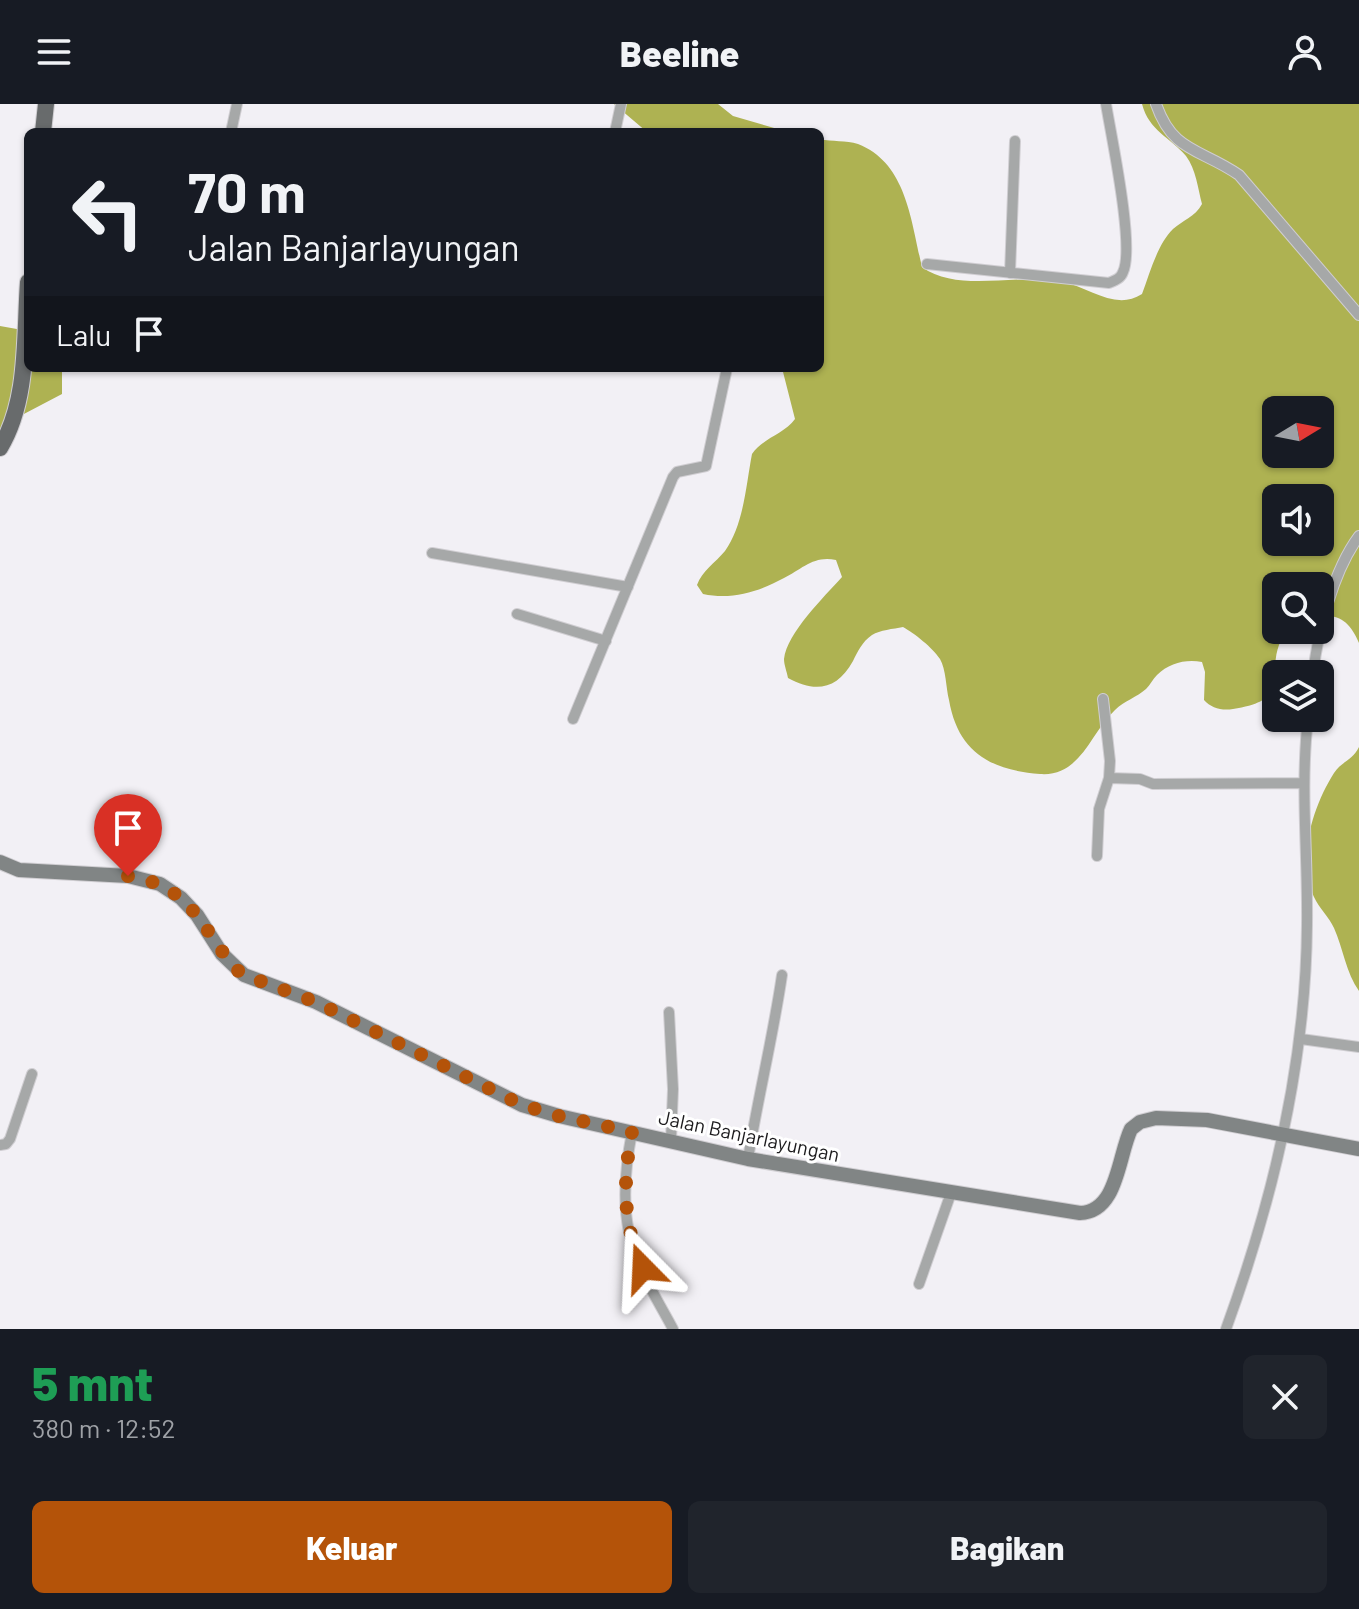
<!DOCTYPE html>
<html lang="id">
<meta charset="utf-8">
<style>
body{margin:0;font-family:Barlow,sans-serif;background:#20242c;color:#f1f3f6;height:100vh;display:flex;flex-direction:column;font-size:30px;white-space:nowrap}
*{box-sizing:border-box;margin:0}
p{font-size:26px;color:#9ea1a6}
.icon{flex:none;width:44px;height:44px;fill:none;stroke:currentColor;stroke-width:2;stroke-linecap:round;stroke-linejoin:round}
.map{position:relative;height:1225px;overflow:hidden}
.sheet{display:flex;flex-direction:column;background:#171b24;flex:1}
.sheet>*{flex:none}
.hud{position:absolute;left:24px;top:24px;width:800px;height:244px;border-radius:12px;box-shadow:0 2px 6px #0004;background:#171b24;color:#f1f3f6;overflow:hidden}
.needle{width:52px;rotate:80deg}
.fabs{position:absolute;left:1262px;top:292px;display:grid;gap:16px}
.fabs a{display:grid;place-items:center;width:72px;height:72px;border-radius:12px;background:#171b24;box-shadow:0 2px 6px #0004;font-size:40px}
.pin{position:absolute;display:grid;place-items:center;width:68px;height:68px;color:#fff;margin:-82px -34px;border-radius:50% 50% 50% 0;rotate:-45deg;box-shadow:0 0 8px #0007}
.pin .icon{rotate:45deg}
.me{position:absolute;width:88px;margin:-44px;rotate:339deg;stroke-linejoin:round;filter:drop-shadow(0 0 6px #0008)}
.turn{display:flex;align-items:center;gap:28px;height:168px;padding:0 32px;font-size:36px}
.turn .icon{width:104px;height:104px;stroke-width:2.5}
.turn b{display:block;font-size:56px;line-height:68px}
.then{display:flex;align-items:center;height:76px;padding:0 32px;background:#0003;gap:16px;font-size:30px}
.round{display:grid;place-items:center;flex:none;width:84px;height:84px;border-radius:12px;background:#20242c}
.headline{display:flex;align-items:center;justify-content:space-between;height:136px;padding:0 32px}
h1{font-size:48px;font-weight:800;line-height:60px;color:#1e9e55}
.action{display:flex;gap:16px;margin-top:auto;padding:16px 32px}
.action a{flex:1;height:92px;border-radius:12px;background:#b45309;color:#fff;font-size:32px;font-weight:800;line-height:92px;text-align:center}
.action a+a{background:#20242c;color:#f1f3f6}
header{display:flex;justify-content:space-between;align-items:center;height:104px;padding:0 32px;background:#171b24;font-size:36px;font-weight:800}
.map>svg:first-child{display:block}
.forest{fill:#aeb252;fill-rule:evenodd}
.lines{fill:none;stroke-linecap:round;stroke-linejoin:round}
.street-casing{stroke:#d0ced2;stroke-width:12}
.secondary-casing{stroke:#d0ced2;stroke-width:16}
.primary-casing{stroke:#d0ced2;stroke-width:18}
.street{stroke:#a6a8a8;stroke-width:10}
.secondary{stroke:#818585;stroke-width:14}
.primary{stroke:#686b6c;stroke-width:16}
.route{stroke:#b45309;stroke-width:14;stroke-dasharray:0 25.2}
.labels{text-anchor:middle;stroke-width:6;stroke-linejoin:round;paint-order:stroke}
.street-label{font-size:20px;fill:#1c1b1d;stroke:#fff}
</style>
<header><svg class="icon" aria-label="menu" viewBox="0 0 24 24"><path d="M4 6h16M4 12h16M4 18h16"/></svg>Beeline<svg class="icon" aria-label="person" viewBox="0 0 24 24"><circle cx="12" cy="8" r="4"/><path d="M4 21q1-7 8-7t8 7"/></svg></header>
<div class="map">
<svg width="1359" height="1225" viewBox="0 0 1359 1225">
<rect width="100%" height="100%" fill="#f2f0f5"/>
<path class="forest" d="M614,0H718L733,12L788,28H647Z
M1142,0H1359V539C1351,520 1341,510 1320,512V482H1276V526H1287C1258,567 1301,594 1233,605C1222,607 1211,604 1204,596L1205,568L1202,558C1186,555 1169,559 1157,571C1153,575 1150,581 1146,585C1137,593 1124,597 1115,606C1090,629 1081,673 1040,670C990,666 958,648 949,596C946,584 946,565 940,555C933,544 914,529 903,523C893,525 880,526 872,531C862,538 858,547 853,557C837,586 815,589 788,574C787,568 784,561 784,555C787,529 824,493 842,473L836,456C814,451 802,465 784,474C758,488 732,496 703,490L697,481C702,467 715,459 725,447C744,420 746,381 752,350C763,334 784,330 795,315L782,264H820V35C832,38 846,36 858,40C907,59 911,118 922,163C959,190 1020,168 1064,178C1090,184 1116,207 1142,190C1150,169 1157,141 1173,125C1183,116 1195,113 1202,100C1198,85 1196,65 1186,52C1170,33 1149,27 1142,0ZM1276,306H1320V350H1276ZM1276,394H1320V438H1276Z
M0,222L28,227V264H62V290L22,311L0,334Z
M1359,643V887C1346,869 1343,844 1334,824C1329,813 1319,804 1314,793C1296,755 1313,702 1334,669C1342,657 1352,657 1359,643Z"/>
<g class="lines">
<g class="street-casing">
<path id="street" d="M1156,0C1173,49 1200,44 1239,71L1359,211
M231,28L237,0
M615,28L621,0
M927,160L1109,179C1116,176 1121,174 1123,168C1135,143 1111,31 1106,0
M1010,169L1015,37
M432,449L628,483
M517,510L606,537
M1313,570C1318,527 1333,467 1359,432
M1103,595L1110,657L1109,674L1140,675L1153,680L1302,679
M573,615L673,373L677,368L706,362L727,264
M1097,752L1099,705L1109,674
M669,908L673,985L671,1036
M1301,935L1359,943
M632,1028C626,1059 622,1096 629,1128C635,1161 657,1195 673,1225
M0,1041L6,1040L10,1035L32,970
M748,1055C758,993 773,933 782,871
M919,1180L951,1089
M1226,1225C1273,1096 1306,959 1307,821C1308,750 1300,685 1308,614"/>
</g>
<g class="secondary-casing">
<path id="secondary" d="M0,758L19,766L128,772L160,780L181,794L197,811L222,850L244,871L316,898L522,1001L559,1012L748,1055L1080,1109C1118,1108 1118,1052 1131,1025L1140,1018L1156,1014L1207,1016L1359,1045"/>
</g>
<g class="primary-casing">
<path id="primary" d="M43,28L46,0
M0,344C29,296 24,232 28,178"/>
</g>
<use href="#street" class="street"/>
<use href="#secondary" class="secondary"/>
<use href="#primary" class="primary"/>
</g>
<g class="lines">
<path class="route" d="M128,772L160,780L181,794L197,811L233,863L244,871L316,898L522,1001L559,1012L632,1028C623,1074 622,1121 643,1164"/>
</g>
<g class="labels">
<g class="street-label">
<text transform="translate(749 1032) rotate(12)" y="7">Jalan Banjarlayungan</text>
</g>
</g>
</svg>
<div class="fabs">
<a><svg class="needle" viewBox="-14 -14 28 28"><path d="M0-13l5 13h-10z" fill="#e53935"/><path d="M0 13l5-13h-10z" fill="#9ea1a6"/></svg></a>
<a><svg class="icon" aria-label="sound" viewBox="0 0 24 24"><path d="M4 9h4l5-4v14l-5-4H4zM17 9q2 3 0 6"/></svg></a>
<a><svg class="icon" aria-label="search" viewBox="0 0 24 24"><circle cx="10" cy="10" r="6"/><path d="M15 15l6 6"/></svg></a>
<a><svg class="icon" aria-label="layers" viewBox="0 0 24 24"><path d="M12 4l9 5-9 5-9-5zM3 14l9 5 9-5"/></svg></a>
</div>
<div class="pin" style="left:128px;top:772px;background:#d93025"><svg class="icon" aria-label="arrive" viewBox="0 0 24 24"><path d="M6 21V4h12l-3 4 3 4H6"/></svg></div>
<svg class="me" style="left:643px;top:1164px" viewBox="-20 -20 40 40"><path d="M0-17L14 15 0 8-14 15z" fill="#b45309" stroke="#fff" stroke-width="4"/></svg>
<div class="hud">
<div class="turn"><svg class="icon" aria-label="left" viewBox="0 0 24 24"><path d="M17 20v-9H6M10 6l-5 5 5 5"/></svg><div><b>70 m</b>Jalan Banjarlayungan</div></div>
<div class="then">Lalu<svg class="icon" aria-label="arrive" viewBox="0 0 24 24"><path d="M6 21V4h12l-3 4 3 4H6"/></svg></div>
</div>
</div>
<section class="sheet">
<div class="headline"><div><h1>5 mnt</h1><p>380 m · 12:52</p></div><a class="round"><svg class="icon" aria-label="close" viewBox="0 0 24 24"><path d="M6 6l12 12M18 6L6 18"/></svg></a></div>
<div class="action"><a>Keluar</a><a>Bagikan</a></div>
</section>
